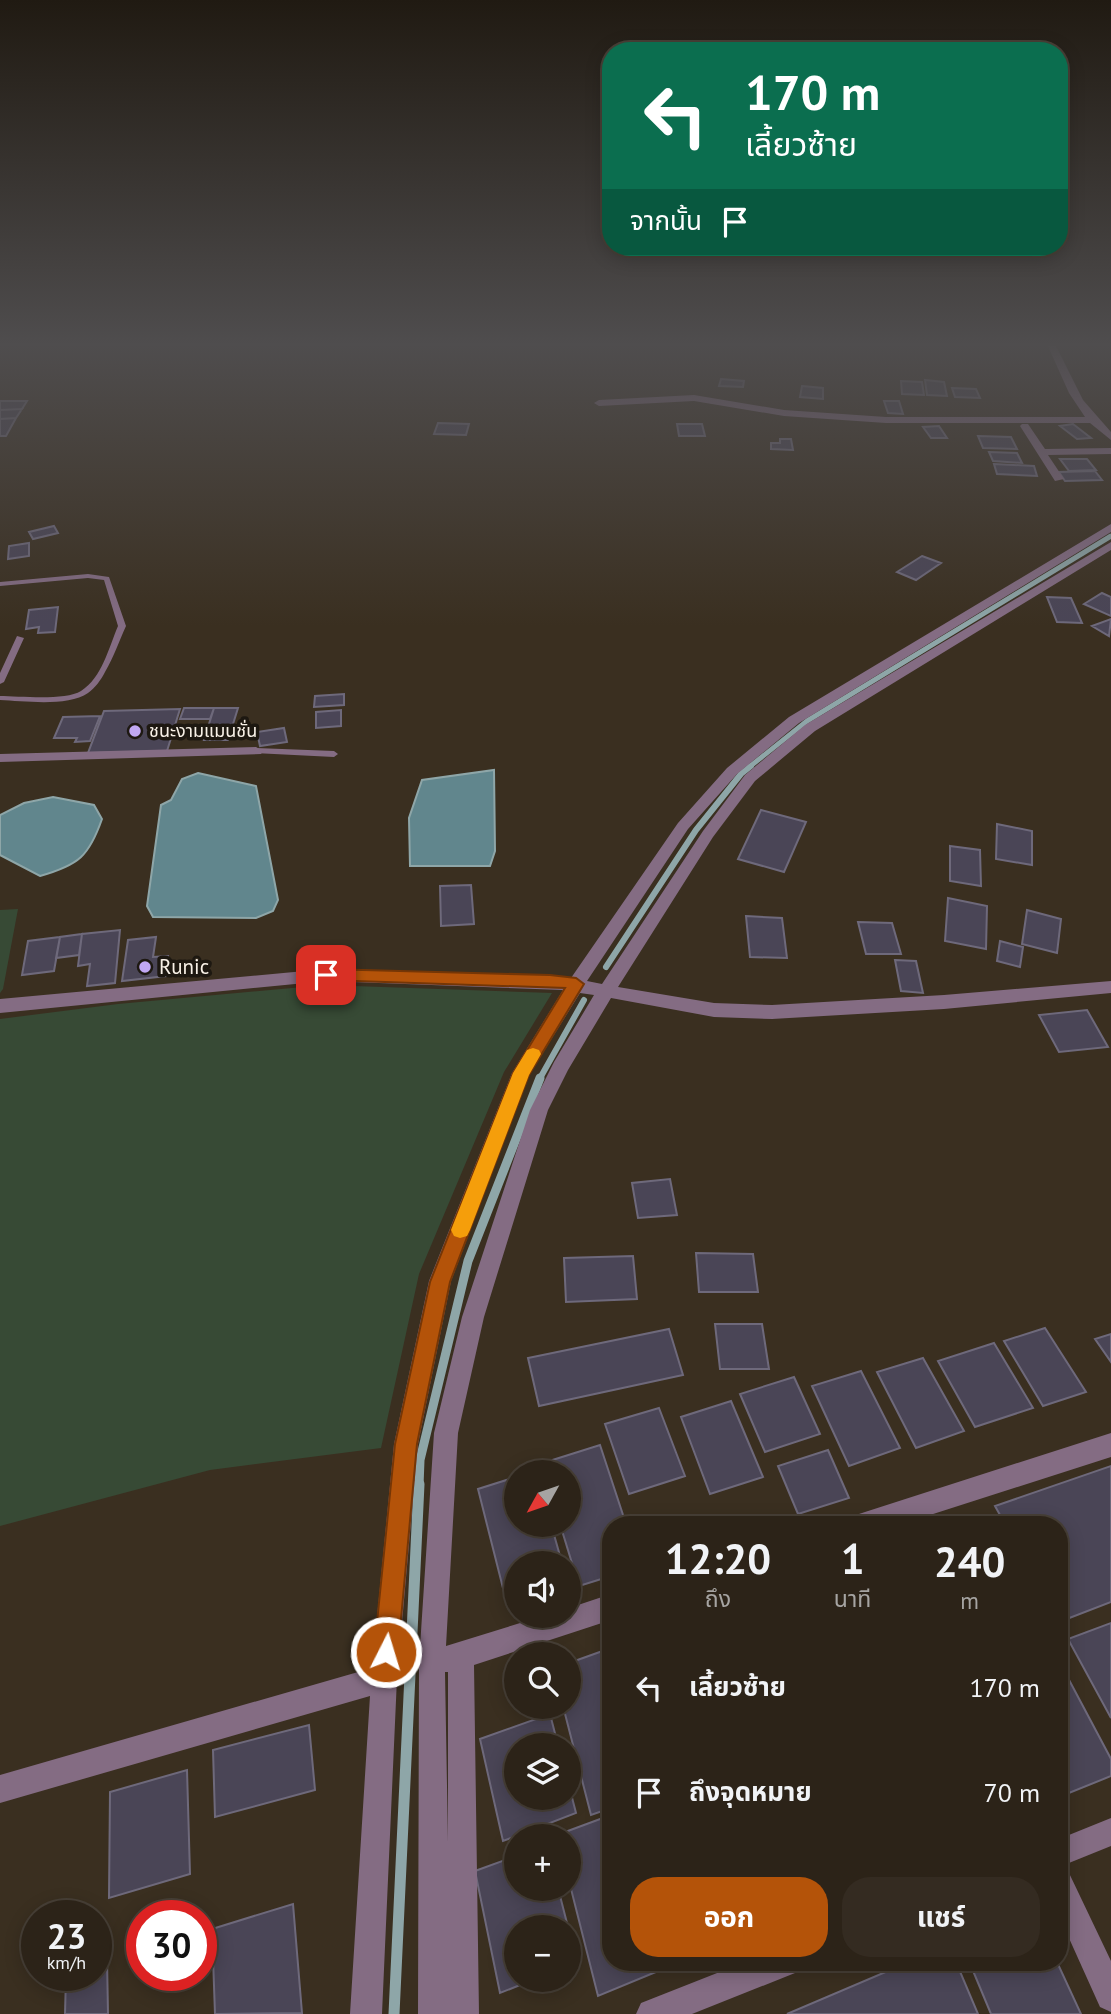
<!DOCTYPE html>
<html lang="th">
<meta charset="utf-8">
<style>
body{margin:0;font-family:"PT Sans","Noto Sans Thai",sans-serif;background:#342b21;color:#f1f3f6;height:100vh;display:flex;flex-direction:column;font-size:26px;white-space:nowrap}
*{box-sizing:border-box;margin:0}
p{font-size:23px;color:#a6a4a2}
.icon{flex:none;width:38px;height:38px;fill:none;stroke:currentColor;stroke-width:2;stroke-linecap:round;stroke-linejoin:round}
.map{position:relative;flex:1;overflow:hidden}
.panel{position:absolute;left:602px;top:1516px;width:466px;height:455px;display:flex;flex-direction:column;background:#2c2318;border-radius:28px;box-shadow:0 4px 18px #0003,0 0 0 2px #484037}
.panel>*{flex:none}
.guide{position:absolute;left:602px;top:42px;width:466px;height:214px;border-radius:28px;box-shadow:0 4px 18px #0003,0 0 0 2px #484037;background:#0b6e4f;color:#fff;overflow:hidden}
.needle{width:46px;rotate:230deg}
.buttons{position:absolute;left:504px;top:1460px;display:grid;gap:14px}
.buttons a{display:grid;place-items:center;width:77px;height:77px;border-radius:50%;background:#2c2318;box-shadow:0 4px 18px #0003,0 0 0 2px #484037;font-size:35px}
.speed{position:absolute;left:21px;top:1900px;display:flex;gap:14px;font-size:35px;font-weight:700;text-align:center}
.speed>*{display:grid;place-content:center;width:91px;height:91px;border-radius:50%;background:#2c2318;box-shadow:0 4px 18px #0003,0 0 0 2px #484037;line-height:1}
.speed small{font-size:18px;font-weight:400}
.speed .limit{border:10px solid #d22;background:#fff;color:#111}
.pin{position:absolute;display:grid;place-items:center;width:60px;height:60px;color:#fff;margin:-30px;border-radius:14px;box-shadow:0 4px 10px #0006}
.me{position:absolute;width:77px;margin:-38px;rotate:5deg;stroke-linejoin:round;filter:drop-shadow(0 0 5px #0008)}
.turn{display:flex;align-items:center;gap:24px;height:147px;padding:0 28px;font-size:32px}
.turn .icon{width:91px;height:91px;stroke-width:2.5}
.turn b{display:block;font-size:49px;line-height:60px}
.then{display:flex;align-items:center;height:66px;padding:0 28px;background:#0003;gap:14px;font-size:26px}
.eta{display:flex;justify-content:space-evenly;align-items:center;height:119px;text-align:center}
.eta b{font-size:42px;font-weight:700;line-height:49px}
.cta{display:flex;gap:14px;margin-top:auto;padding:14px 28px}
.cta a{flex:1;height:80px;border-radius:28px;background:#b45309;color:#fff;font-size:28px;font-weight:700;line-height:80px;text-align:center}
.cta a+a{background:#342b21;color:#f1f3f6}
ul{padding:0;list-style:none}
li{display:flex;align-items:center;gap:21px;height:105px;padding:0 28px}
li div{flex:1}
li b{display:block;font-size:26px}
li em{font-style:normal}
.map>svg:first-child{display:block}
.green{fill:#374a35}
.water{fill:#61868d;stroke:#8ea6a8;stroke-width:2}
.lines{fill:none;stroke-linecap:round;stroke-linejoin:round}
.stream-far3{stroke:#8ea6a8;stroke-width:5}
.stream-far2{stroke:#8ea6a8;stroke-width:6}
.stream-far1{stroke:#8ea6a8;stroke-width:9}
.stream{stroke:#8ea6a8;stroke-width:11}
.building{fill:#4a4556;stroke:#6e697b;stroke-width:2}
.lane{fill:#846c83;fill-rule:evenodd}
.street{fill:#846c83;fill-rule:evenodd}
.route{fill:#b45309;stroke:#753606;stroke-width:2}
.slow{fill:#f59e0b}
.poi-dot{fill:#c1a8f3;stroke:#1d1811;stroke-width:2.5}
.labels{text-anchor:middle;stroke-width:7;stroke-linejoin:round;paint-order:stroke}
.far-poi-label{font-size:18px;fill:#f8f1e7;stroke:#1d1811;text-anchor:start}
.poi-label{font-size:21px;fill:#f8f1e7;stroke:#1d1811;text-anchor:start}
</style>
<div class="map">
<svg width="1111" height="2014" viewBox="0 0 1111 2014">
<rect width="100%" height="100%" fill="#3a2f20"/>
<path class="green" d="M18,909L3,989L0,993V910Z
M325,985L552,993L504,1072L419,1274L381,1448L210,1470L0,1526V1019L118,1004Z"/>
<path class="water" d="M494,770L495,851L490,866H410L409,818L422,780Z
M198,773L256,786L278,900L273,911L256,918L153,917L147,906L161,805L171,800L182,779Z
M53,797L94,805L102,819C89,856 79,865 40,876L0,855V815L24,803Z"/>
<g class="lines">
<path class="stream-far3" d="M748,768L807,721L1111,536"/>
<path class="stream-far2" d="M606,967L696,830L741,774L751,766
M539,1080L584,1000"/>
<path class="stream-far1" d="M419,1486L420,1460L468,1261L540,1078"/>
<path class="stream" d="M394,2014L419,1484"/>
</g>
<path class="building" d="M721,379L744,381L743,387L719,386Z
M925,380L944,382L947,396L927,395Z
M901,381L922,382L924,395L902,394Z
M802,386L823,388V399L800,397Z
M952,388L976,389L980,398L955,397Z
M0,401H27L22,409L0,410Z
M884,401H899L903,414L888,413Z
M22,409L16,418L0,419V410Z
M16,418L6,436H0V419Z
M438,423L469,424L466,435L434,434Z
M677,424H702L705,436H679Z
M1073,424L1091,438L1077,439L1060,426Z
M939,426L947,438H931L923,427Z
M978,436L1011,437L1017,449L983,448Z
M780,439H791L793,450L771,449V443H780Z
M989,452L1017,453L1022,463L993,461Z
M1060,459H1087L1096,470L1069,471Z
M994,464L1034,466L1037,476L997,474Z
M1095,471L1102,480L1065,481L1059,472Z
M54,526L58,533L33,539L29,532Z
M29,543V556L8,559L9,546Z
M922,556L941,563L916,580L897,572Z
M1102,593L1111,597V616L1084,604Z
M1047,597L1071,598L1082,623L1057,622Z
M58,607L55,632L38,633L39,627L26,629L29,610Z
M1111,619L1109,636L1092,626Z
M344,694V705L314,707L315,696Z
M184,708H214L210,719H180Z
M214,708H238L228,740H204Z
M180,709L167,751L88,753L104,711Z
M341,710V726L316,728V712Z
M100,716L90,741L75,742L77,738H54L63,717Z
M284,728L287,742L260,746L257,732Z
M761,810L806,822L784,872L738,859Z
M997,824L1032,831V865L996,859Z
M950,846L980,850L981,886L950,881Z
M471,885L474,924L441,926L440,886Z
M948,898L987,906L986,949L945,941Z
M1027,910L1061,919L1057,953L1022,944Z
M746,916L782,918L787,958L750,957Z
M858,922L892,923L901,954H866Z
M120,930L115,983L87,986L90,964L78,966L82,934Z
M82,934L79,955L56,958L60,937Z
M60,937L54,971L22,975L28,941Z
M156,937L153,957L168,956L166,976L122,981L128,940Z
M1000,941L1023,947L1020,967L997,961Z
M895,960L916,961L923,993L901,991Z
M1087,1010L1108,1047L1059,1052L1039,1015Z
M670,1179L677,1215L638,1218L632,1183Z
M696,1253L753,1254L758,1292H699Z
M633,1256L637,1299L566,1302L564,1258Z
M715,1324H762L769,1369H720Z
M1045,1328L1086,1392L1043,1406L1004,1341Z
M669,1329L683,1375L539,1406L528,1358Z
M1111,1334V1362L1095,1339Z
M994,1343L1033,1408L975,1427L938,1361Z
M923,1358L964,1431L916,1448L877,1372Z
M861,1371L900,1448L849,1466L812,1386Z
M794,1377L820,1434L765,1452L740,1394Z
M731,1401L763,1477L710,1494L681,1417Z
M659,1408L685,1476L629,1494L605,1424Z
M600,1445L626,1524H611V1576L579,1586L560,1524H569V1472H545L543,1463Z
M828,1450L849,1498L798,1514L778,1466Z
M1111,1466V1602L1059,1622V1524H1005L995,1506Z
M516,1477V1524H551L562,1563H516V1605L508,1608L478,1489Z
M1111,1623V1718L1068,1639Z
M611,1648V1808L591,1815L563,1706H569V1663Z
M1059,1661L1111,1759V1776L1059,1797Z
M550,1714L558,1745H516V1797H569V1786L576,1813L503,1841L480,1739Z
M309,1725L315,1790L215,1817L213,1750Z
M187,1770L190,1874L109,1898L110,1792Z
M611,1815V1962H680L598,1996L569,1881V1836L557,1835Z
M516,1856V1888H558L568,1927H516V1979H535L500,1993L475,1871Z
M293,1904L302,2013L215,2014L212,1929Z
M569,1931L577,1963L569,1966Z
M107,1958L108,2014H65L66,1976H96V1961Z
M909,1962H956L978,2014H787Z
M981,1962H1057L1081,2014H991L971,1966Z"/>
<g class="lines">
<path class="lane" d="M88,574L109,577L126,626C119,641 114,657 105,672C101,680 95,688 88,693C68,707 24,701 0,700V696C19,696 65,701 81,691C102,678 109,647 118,626L104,580L88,578L0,586V582Z
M17,636L24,638L4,682L0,684V673Z
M256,748L334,751L338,754L334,757L253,753L252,751Z"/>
<path class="street" d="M1047,344H1055L1083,400L1111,432V440L1090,423H886L784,416L694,401L599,406L594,403L599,400L694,395L784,410L886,417H1085L1069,393Z
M1022,424H1028L1045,449L1111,448V454L1048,455L1064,479L1055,481L1020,426Z
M1111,524V532L799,723L737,774L688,829L587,981L602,984L703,831L745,775L805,725L1111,542V550L815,731L755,781L713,837L618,987L714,1003L772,1005L944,995L1111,981V993L944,1009L772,1019L714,1017L611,998L568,1070L548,1110L484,1317L458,1433L446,1646L546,1615H569V1608L611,1594V1620L474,1665L479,2014H418L419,1662L434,1433L462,1317L530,1110L554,1062L594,995L580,993L529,1075L451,1281L418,1444L397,1678L382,2014H350L370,1696L0,1803V1775L372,1668L394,1444L429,1281L512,1073L563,990L326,981L0,1013V999L326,969L550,975L571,978L678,823L727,768L789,717ZM445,1672H448V1842Z
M256,747L263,751L261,754L0,762V754Z
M1111,1433V1457L902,1524H853L856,1515L865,1512Z
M1111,1818V1846L1059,1867V1839Z
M1059,1868L1069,1873L1111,1961V2012L1100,2007L1059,1916Z
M745,1962H799L795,1973L692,2014H636L641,2003Z"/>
</g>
<linearGradient id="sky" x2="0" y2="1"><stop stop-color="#201a12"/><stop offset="0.55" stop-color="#4f4d4e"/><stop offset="1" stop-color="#4f4d4e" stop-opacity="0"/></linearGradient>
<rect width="1111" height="626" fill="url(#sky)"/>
<path class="route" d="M326,969L550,975L576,978L584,984L529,1075L450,1282L417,1444L398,1652L395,1660L386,1664L378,1660L374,1652L395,1444L430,1282L513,1073L565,988L326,980L318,975Z"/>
<path class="slow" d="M533,1048L539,1050L541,1054L529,1075L470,1230L467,1236L460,1238L454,1236L451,1230L513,1073L527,1050Z"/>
<g class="poi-dot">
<circle cx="135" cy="731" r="7"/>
<circle cx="145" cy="967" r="7"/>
</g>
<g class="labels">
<g class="far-poi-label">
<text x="149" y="737">ชนะงามแมนชั่น</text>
</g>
<g class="poi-label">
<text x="159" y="974">Runic</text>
</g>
</g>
</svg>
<div class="buttons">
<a><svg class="needle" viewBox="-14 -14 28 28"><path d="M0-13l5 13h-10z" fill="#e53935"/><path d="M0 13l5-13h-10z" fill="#a6a4a2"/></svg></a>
<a><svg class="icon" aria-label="sound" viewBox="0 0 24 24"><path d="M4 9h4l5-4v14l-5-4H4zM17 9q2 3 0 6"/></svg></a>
<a><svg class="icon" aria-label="search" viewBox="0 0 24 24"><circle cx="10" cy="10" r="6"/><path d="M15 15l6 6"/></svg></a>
<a><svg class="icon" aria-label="layers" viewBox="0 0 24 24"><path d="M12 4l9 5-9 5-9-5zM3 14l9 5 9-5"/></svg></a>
<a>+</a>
<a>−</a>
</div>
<div class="speed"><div>23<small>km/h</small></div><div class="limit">30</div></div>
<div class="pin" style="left:326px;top:975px;background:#d93025"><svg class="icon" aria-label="arrive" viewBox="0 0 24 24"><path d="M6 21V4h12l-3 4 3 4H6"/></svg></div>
<svg class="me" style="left:386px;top:1652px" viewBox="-20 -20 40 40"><circle r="17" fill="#b45309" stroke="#fff" stroke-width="3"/><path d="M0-11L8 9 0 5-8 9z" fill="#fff"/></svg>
<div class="guide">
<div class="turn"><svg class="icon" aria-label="left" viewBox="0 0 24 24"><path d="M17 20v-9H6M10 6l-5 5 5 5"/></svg><div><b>170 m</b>เลี้ยวซ้าย</div></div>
<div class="then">จากนั้น<svg class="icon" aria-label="arrive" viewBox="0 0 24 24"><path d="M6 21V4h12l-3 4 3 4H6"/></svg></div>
</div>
<section class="panel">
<div class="eta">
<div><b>12:20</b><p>ถึง</p></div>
<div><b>1</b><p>นาที</p></div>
<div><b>240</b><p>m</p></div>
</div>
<ul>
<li><svg class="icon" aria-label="left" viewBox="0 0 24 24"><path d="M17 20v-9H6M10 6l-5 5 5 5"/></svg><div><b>เลี้ยวซ้าย</b></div><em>170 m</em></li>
<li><svg class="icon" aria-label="arrive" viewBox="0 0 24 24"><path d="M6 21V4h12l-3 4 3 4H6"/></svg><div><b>ถึงจุดหมาย</b></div><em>70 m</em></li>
</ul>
<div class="cta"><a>ออก</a><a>แชร์</a></div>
</section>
</div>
